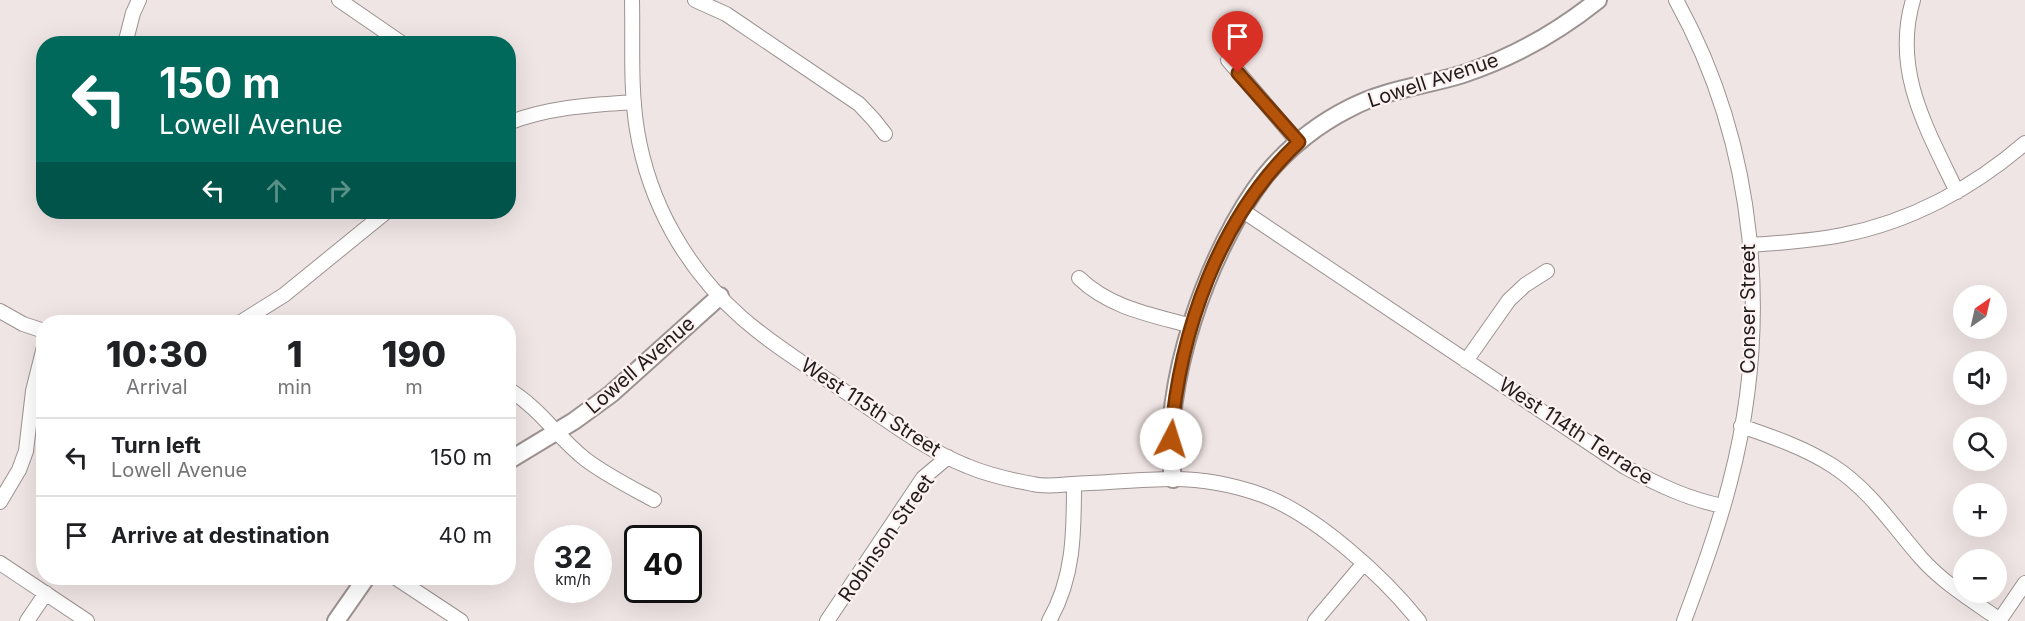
<!DOCTYPE html>
<meta charset="utf-8">
<style>
body{margin:0;font-family:Inter,sans-serif;background:#f2f2f2;color:#202124;height:100vh;display:flex;flex-direction:column;font-size:22px;white-space:nowrap}
*{box-sizing:border-box;margin:0}
p{font-size:20px;color:#757577}
.icon{flex:none;width:33px;height:33px;fill:none;stroke:currentColor;stroke-width:2;stroke-linecap:round;stroke-linejoin:round}
.map{position:relative;flex:1;overflow:hidden}
.details{position:absolute;left:36px;top:315px;width:480px;height:270px;display:flex;flex-direction:column;background:#fff;border-radius:24px;box-shadow:0 6px 24px #0002}
.details>*{flex:none}
.guide{position:absolute;left:36px;top:36px;width:480px;height:183px;border-radius:24px;box-shadow:0 6px 24px #0002;background:#00695c;color:#fff;overflow:hidden}
.needle{width:39px;rotate:34deg}
.tools{position:absolute;left:1953px;top:285px;display:grid;gap:12px}
.tools a{display:grid;place-items:center;width:54px;height:54px;border-radius:50%;background:#fff;box-shadow:0 6px 24px #0002;font-size:30px}
.speed{position:absolute;left:534px;top:525px;display:flex;gap:12px;font-size:30px;font-weight:700;text-align:center}
.speed>*{display:grid;place-content:center;width:78px;height:78px;border-radius:50%;background:#fff;box-shadow:0 6px 24px #0002;line-height:1}
.speed small{font-size:15px;font-weight:400}
.speed .limit{border:3px solid #111;border-radius:9px;background:#fff;color:#111}
.pin{position:absolute;display:grid;place-items:center;width:51px;height:51px;color:#fff;margin:-62px -26px;border-radius:50% 50% 50% 0;rotate:-45deg;box-shadow:0 0 6px #0007}
.pin .icon{rotate:45deg}
.me{position:absolute;width:66px;margin:-33px;rotate:5deg;stroke-linejoin:round;filter:drop-shadow(0 0 4px #0008)}
.turn{display:flex;align-items:center;gap:21px;height:126px;padding:0 24px;font-size:27px}
.turn .icon{width:78px;height:78px;stroke-width:2.5}
.turn b{display:block;font-size:42px;line-height:51px}
.lanes{display:flex;align-items:center;height:57px;padding:0 24px;background:#0003;justify-content:center;gap:30px;direction:ltr}
.lanes .off{opacity:.35}
.eta{display:flex;justify-content:space-evenly;align-items:center;height:102px;text-align:center}
.eta b{font-size:36px;font-weight:800;line-height:42px}
ul{padding:0;list-style:none}
li{display:flex;align-items:center;gap:18px;height:78px;padding:0 24px;border-top:2px solid #e0e0e0}
li div{flex:1}
li b{display:block;font-size:22px}
li em{font-style:normal}
.map>svg:first-child{display:block}
.lines{fill:none;stroke-linecap:round;stroke-linejoin:round}
.minor-casing{stroke:#9c9291;stroke-width:16}
.tertiary-casing{stroke:#9c9291;stroke-width:20}
.minor{stroke:#fff;stroke-width:14}
.tertiary{stroke:#fff;stroke-width:16}
.route-casing{stroke:#753606;stroke-width:15}
.route{stroke:#b45309;stroke-width:10}
.labels{text-anchor:middle;stroke-width:4.5;stroke-linejoin:round;paint-order:stroke}
.street-label{font-size:20px;fill:#211d1d;stroke:#fdf2f1}
</style>
<div class="map">
<svg width="2025" height="621" viewBox="0 0 2025 621">
<rect width="100%" height="100%" fill="#efe5e4"/>
<g class="lines">
<g class="minor-casing">
<path id="minor" d="M339,0L403,44
M632,0C633,43 630,87 637,130C649,203 686,269 742,318C774,346 812,369 847,393C886,419 924,449 967,466C988,475 1011,480 1033,484C1045,487 1059,485 1072,484C1106,483 1140,479 1173,479C1203,479 1234,485 1262,495C1316,515 1383,576 1419,621
M695,0L726,14L859,104L874,120L885,134
M1676,0C1757,146 1772,322 1730,482C1718,529 1701,575 1684,621
M1913,0C1892,71 1927,129 1957,192
M125,44L133,13L139,0
M1228,60L1298,142
M508,123C549,107 590,105 634,102
M1243,211L1625,467C1657,484 1687,499 1723,506
M1750,245C1781,243 1812,241 1842,235C1910,222 1973,188 2025,143
M1079,278C1110,308 1152,315 1192,326
M0,311L23,324L44,331
M241,322L284,295L386,212
M1466,361L1509,300L1525,285L1547,271
M508,389C541,409 557,437 585,459C606,475 630,487 654,500
M1741,426C1773,437 1805,448 1833,466C1870,490 1893,526 1921,558C1943,583 1973,601 2000,620
M0,502L19,470L26,451L33,391L44,347
M0,563L87,621
M396,578L461,621
M27,621L46,593
M827,621L923,478L948,457
M1049,621C1074,578 1074,532 1074,484
M1315,621L1364,563
M1999,621L2025,583"/>
</g>
<g class="tertiary-casing">
<path id="tertiary" d="M508,461L574,421L611,394L720,296
M1173,479C1159,388 1209,248 1265,176C1288,148 1318,124 1350,108C1386,89 1425,86 1463,74C1512,58 1558,32 1598,0
M336,621L366,578"/>
</g>
<use href="#minor" class="minor"/>
<use href="#tertiary" class="tertiary"/>
</g>
<g class="lines">
<g class="route-casing">
<path id="route" d="M1171,439C1179,332 1219,217 1299,142L1238,73"/>
</g>
<use href="#route" class="route"/>
</g>
<g class="labels">
<g class="street-label">
<text transform="translate(1433 80) rotate(-18)" y="7">Lowell Avenue</text>
<text transform="translate(1748 309) rotate(-90)" y="7">Conser Street</text>
<text transform="translate(640 365) rotate(-41)" y="7">Lowell Avenue</text>
<text transform="translate(871 407) rotate(33)" y="7">West 115th Street</text>
<text transform="translate(1576 431) rotate(33)" y="7">West 114th Terrace</text>
<text transform="translate(886 538) rotate(-55)" y="7">Robinson Street</text>
</g>
</g>
</svg>
<div class="tools">
<a><svg class="needle" viewBox="-14 -14 28 28"><path d="M0-13l5 13h-10z" fill="#e53935"/><path d="M0 13l5-13h-10z" fill="#757577"/></svg></a>
<a><svg class="icon" aria-label="sound" viewBox="0 0 24 24"><path d="M4 9h4l5-4v14l-5-4H4zM17 9q2 3 0 6"/></svg></a>
<a><svg class="icon" aria-label="search" viewBox="0 0 24 24"><circle cx="10" cy="10" r="6"/><path d="M15 15l6 6"/></svg></a>
<a>+</a>
<a>−</a>
</div>
<div class="speed"><div>32<small>km/h</small></div><div class="limit">40</div></div>
<div class="pin" style="left:1238px;top:73px;background:#d93025"><svg class="icon" aria-label="arrive" viewBox="0 0 24 24"><path d="M6 21V4h12l-3 4 3 4H6"/></svg></div>
<svg class="me" style="left:1171px;top:439px" viewBox="-20 -20 40 40"><circle r="19" fill="#fff"/><path d="M0-13L10 11 0 6-10 11z" fill="#b45309"/></svg>
<div class="guide">
<div class="turn"><svg class="icon" aria-label="left" viewBox="0 0 24 24"><path d="M17 20v-9H6M10 6l-5 5 5 5"/></svg><div><b>150 m</b>Lowell Avenue</div></div>
<div class="lanes"><svg class="icon" aria-label="left" viewBox="0 0 24 24"><path d="M17 20v-9H6M10 6l-5 5 5 5"/></svg><svg class="icon off" aria-label="ahead" viewBox="0 0 24 24"><path d="M12 20V5M6 11l6-6 6 6"/></svg><svg class="icon off" aria-label="right" viewBox="0 0 24 24"><path d="M7 20v-9h11M14 6l5 5-5 5"/></svg></div>
</div>
<section class="details">
<div class="eta">
<div><b>10:30</b><p>Arrival</p></div>
<div><b>1</b><p>min</p></div>
<div><b>190</b><p>m</p></div>
</div>
<ul>
<li><svg class="icon" aria-label="left" viewBox="0 0 24 24"><path d="M17 20v-9H6M10 6l-5 5 5 5"/></svg><div><b>Turn left</b><p>Lowell Avenue</p></div><em>150 m</em></li>
<li><svg class="icon" aria-label="arrive" viewBox="0 0 24 24"><path d="M6 21V4h12l-3 4 3 4H6"/></svg><div><b>Arrive at destination</b></div><em>40 m</em></li>
</ul>
</section>
</div>
